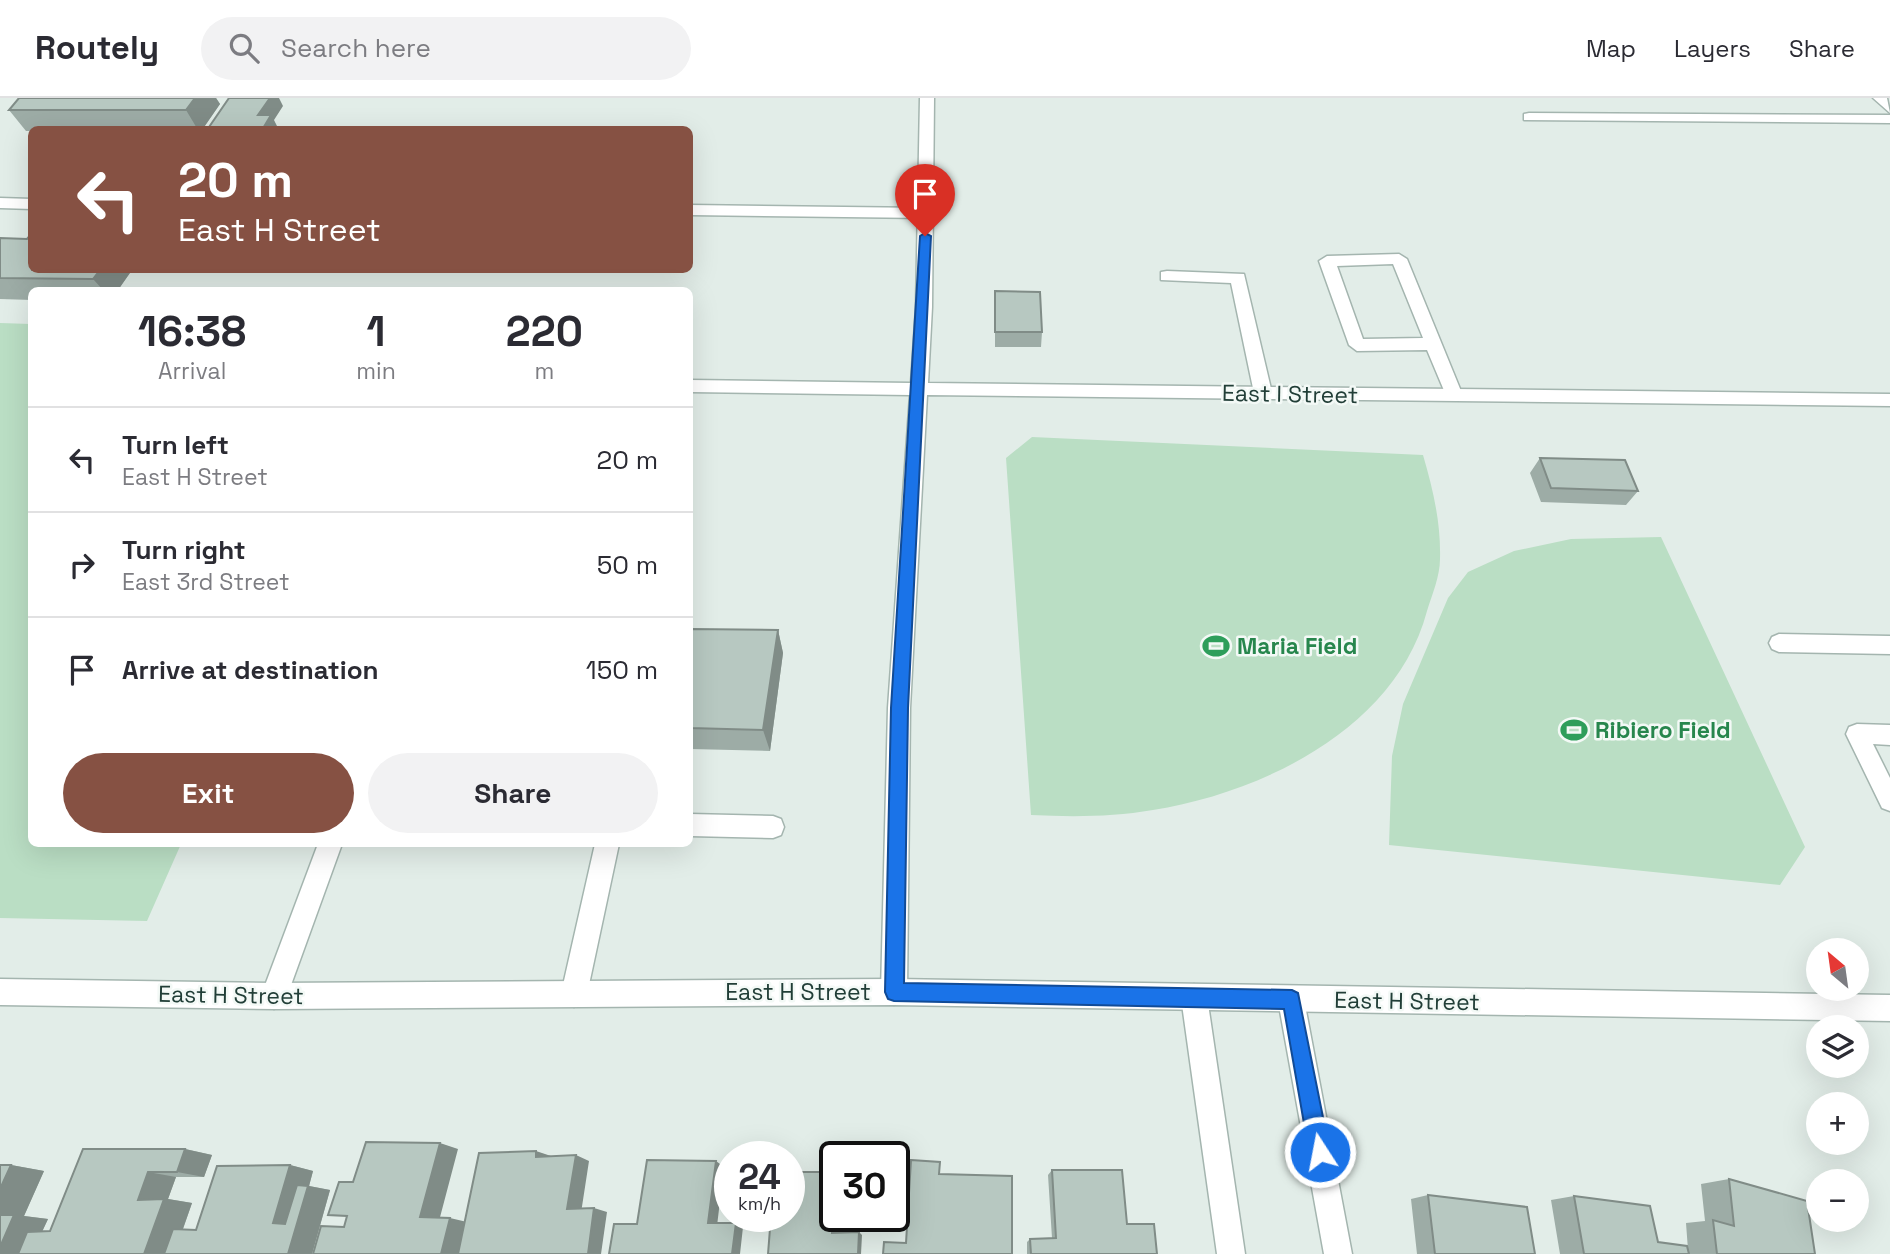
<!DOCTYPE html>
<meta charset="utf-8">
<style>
body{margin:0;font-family:"Space Grotesk",sans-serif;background:#f2f2f3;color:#2b2b33;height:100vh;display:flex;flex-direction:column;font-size:26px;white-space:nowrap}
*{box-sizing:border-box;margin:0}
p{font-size:23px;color:#7c7c81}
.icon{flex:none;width:38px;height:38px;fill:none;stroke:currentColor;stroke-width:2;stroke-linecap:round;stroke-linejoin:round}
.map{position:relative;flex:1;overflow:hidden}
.panel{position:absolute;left:28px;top:189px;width:665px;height:560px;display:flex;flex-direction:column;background:#fff;border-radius:10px;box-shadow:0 7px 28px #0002}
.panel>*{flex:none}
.banner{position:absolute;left:28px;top:28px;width:665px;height:147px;border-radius:10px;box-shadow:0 7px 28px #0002;background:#865143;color:#fff;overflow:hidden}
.needle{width:46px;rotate:331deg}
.controls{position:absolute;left:1806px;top:840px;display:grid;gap:14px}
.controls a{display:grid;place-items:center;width:63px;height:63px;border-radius:50%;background:#fff;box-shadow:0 7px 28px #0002;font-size:35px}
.speed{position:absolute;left:714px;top:1043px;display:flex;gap:14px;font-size:35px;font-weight:700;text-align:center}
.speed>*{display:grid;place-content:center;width:91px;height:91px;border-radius:50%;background:#fff;box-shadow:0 7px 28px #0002;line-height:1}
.speed small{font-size:18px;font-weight:400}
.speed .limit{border:4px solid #111;border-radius:10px;background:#fff;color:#111}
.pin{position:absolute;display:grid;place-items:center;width:60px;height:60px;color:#fff;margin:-72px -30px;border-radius:50% 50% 50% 0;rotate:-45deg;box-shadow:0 0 7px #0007}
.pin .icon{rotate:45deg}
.me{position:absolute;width:77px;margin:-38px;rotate:349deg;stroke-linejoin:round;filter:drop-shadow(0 0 5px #0008)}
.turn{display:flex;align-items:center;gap:24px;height:147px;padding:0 35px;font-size:32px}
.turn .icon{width:91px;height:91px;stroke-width:2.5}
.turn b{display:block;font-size:49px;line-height:60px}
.eta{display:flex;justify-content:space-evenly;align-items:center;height:119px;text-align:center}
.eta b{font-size:42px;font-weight:700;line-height:49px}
.primary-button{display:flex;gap:14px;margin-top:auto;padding:14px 35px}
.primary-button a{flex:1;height:80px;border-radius:42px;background:#865143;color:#fff;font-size:28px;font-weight:700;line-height:80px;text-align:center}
.primary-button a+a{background:#f2f2f3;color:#2b2b33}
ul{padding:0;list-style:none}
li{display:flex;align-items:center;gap:21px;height:105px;padding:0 35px;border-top:2px solid #e1e1e2}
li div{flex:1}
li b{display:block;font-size:26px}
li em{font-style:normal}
header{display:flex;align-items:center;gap:42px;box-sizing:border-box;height:98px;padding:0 35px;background:#fff;border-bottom:2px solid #e1e1e2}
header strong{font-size:33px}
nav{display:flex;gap:38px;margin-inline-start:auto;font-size:24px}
.search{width:490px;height:63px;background:#f2f2f3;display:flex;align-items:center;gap:18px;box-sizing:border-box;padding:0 24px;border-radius:38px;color:#7c7c81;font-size:26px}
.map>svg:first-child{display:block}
.green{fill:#badec4}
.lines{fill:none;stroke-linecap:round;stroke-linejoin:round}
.service-casing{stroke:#a4b5af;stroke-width:3}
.minor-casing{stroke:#a4b5af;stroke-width:3}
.tertiary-casing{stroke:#a4b5af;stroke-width:3}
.service{fill:#fff;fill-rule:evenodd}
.minor{fill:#fff;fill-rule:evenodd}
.tertiary{fill:#fff;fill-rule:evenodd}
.wall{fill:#9daca6}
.shaded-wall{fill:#808c87}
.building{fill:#b7c8c1;stroke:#808c87;stroke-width:2}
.route{fill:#1a73e8;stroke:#114b97;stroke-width:2}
.labels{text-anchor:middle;stroke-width:5;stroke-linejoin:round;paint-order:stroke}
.street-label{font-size:23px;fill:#213e37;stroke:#f3f9f6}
.leisure-label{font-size:23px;font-weight:bold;fill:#27864d;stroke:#f3f9f6;text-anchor:start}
</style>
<header>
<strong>Routely</strong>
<div class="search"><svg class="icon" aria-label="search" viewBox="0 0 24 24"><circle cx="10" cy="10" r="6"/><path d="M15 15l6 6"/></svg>Search here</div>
<nav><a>Map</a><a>Layers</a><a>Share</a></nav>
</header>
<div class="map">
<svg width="1890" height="1156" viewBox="0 0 1890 1156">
<rect width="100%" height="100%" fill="#e2ede8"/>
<path class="green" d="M0,225L31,226L32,746H181L147,823L0,820Z
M1032,339L1423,357C1433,391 1441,425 1440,461C1440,478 1432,497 1427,513C1396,630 1264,694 1153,712C1112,719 1072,719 1031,717L1006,360Z
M1661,439L1805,749L1780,787L1389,747L1392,658L1403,606L1448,500L1468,474L1514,453L1571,441Z"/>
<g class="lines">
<g class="service-casing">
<path id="service" d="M1529,15L1890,17V25L1524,22V16Z
M0,100L32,101V111L0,110Z
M690,107L926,110L934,115L926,120L690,117Z
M1399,156L1407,161L1463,298L1460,302H1448L1427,252L1357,253L1349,247L1319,163L1327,158ZM1393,166L1423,240L1363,241L1337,168Z
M1167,173L1244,176L1272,295L1269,299L1263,301L1254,295L1231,185L1161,182V174Z
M1779,536L1890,538V556L1779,554L1772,551L1769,545L1772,539Z
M1857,626L1890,627V647L1873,646L1890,680V713L1882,710L1846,636L1849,629Z
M690,716L773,718L781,721L784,729L781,737L773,740L690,738Z
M318,746H342L287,898L283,907L274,911L265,907L261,898Z
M595,746H619L587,896L583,905L574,909L565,905L561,896Z"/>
</g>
<g class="minor-casing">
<path id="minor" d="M920,0H934L932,209L928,285L1890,296V308L927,297L910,610L907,894L903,903L894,907L885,903L881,894L888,610L910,297L690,294V282L911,285L916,209Z
M1873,0H1887L1890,15Z
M1194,886L1203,890L1207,899L1245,1156H1217L1181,899L1185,890Z
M1291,889L1300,893L1304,902L1352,1156H1324L1278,902L1282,893Z"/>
</g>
<g class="tertiary-casing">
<path id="tertiary" d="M0,881L274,885L894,881L1890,897V923L894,907L274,911L0,907Z"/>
</g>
<use href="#service" class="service"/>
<use href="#minor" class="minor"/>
<use href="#tertiary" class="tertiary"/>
</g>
<path class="wall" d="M19,0H216L220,6L202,32H32V33H26L9,12Z
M0,140L27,141L132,172L118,192H32V202L0,201Z
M995,193L1042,234L1041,249H995Z
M1540,360L1638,393L1626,407L1541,404L1530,375Z
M690,531L778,532L783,555L770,653L690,651Z
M185,1051L212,1057L204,1079H176L168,1101L192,1105L183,1131L196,1132L290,1067L313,1073L309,1088L330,1092L312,1156H0L11,1067L44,1073L24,1118L48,1121L42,1133H50Z
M1052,1072L1127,1126L1157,1156H1027V1144L1030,1141L1052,1140L1048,1077Z
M1729,1081L1815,1156H1560L1551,1102L1574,1098L1658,1144L1688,1152L1686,1125L1705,1123L1701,1086Z
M1428,1097L1535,1156H1417L1411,1101Z"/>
<path class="shaded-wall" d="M195,0H216L220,6L202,32H198L186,12Z
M270,0H279L283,8L274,22L279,32H262L258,17Z
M100,172H132L118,192H103L93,181Z
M778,532L783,555L770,653L763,632Z
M440,1045L458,1051L439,1123L420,1119Z
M185,1051L212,1057L204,1079L177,1074Z
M536,1053L551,1058L536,1059Z
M576,1057L589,1063L581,1115L567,1111Z
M716,1063L724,1069L717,1128L708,1125Z
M11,1067L44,1073L24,1118L48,1121L32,1156H0V1091Z
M290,1067L313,1073L309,1088L330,1092L312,1156H288L273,1125Z
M148,1074L176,1079L168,1101L192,1105L174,1156H144L138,1102Z
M835,1095V1118H836L835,1137L832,1135Z
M594,1110L607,1114L601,1156H588Z
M450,1120L467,1124L460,1156H441Z
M736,1125L743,1129L740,1156H732Z
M859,1134L862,1137L861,1156H858Z"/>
<path class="building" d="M19,0H195L186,12H9Z
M229,0H270L258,17H271L262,32H207Z
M32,135V172H100L93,181L0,180V140L27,141Z
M995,193L1040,194L1042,234H995Z
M1540,360L1625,362L1638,393L1551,390Z
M690,531L778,532L763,632L690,630Z
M366,1044L440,1045L420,1119L450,1120L441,1156H313L321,1128L344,1129L347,1118L328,1117L339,1084H353Z
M83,1051H185L177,1074H148L138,1102L164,1101L144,1156H18L27,1134L50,1133Z
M536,1053V1059L576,1057L567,1111L594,1110L588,1156H458L479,1055Z
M647,1062L716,1063L708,1125H736L732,1156H609L614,1126H637Z
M911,1062L940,1064L939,1076L1012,1078V1156H883L884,1144L906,1145Z
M0,1067H11L0,1091Z
M290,1067L273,1125L285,1126L297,1087L308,1088L288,1156H164L173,1131L196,1132L217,1068Z
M1052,1072H1122L1127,1126H1154L1157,1156H1031L1030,1141L1056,1140Z
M730,1074V1109L726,1108Z
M789,1074H835L832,1135L859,1134L858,1156H768L771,1118H789Z
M1729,1081L1807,1103L1815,1156H1717L1713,1122L1734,1128Z
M1428,1097L1527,1109L1535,1156H1435Z
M1574,1098L1650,1108L1658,1144L1687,1148L1689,1156H1584Z
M0,1117H14L0,1149Z"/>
<path class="route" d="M925,135L931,138L908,610L904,885L1292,892L1298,895L1330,1054L1327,1062L1320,1065L1312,1062L1309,1054L1284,911L894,903L888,901L885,894L891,610L920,138Z"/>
<defs>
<g id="stadium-bare" transform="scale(2.1)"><path d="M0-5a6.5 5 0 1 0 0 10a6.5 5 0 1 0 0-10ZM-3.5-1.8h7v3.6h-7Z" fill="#2e9e5b" stroke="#f3f9f6" stroke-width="2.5" paint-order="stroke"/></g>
</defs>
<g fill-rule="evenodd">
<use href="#stadium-bare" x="1216" y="548"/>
<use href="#stadium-bare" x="1574" y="632"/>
</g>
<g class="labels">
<g class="street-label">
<text transform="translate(1290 296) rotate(1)" y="8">East I Street</text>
<text x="798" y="902">East H Street</text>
<text transform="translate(231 897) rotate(1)" y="8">East H Street</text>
<text transform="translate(1407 903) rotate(1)" y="8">East H Street</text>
</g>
<g class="leisure-label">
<text x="1237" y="556">Maria Field</text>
<text x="1595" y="640">Ribiero Field</text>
</g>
</g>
</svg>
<div class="controls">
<a><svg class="needle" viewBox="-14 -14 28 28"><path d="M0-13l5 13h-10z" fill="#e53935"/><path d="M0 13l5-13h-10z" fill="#7c7c81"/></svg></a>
<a><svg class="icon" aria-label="layers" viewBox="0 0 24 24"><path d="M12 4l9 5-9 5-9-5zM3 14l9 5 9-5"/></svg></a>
<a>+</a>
<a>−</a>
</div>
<div class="speed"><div>24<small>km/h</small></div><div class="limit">30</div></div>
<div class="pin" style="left:925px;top:138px;background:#d93025"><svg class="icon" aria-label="arrive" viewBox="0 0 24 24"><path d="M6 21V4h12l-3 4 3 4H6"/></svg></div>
<svg class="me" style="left:1320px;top:1054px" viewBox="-20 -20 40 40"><circle r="17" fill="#1a73e8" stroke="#fff" stroke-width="3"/><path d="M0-11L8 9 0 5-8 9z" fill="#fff"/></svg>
<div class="banner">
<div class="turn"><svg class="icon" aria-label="left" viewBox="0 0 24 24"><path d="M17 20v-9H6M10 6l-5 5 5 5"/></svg><div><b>20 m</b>East H Street</div></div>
</div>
<section class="panel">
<div class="eta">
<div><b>16:38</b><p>Arrival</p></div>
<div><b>1</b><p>min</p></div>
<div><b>220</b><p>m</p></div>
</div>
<ul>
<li><svg class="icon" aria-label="left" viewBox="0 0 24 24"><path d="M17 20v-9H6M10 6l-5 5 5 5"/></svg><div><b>Turn left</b><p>East H Street</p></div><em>20 m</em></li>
<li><svg class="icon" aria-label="right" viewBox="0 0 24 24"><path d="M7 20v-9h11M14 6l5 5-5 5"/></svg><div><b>Turn right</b><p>East 3rd Street</p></div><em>50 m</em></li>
<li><svg class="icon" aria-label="arrive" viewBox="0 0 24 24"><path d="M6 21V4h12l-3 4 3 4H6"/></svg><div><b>Arrive at destination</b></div><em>150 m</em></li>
</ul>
<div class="primary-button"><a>Exit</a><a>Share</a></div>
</section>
</div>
